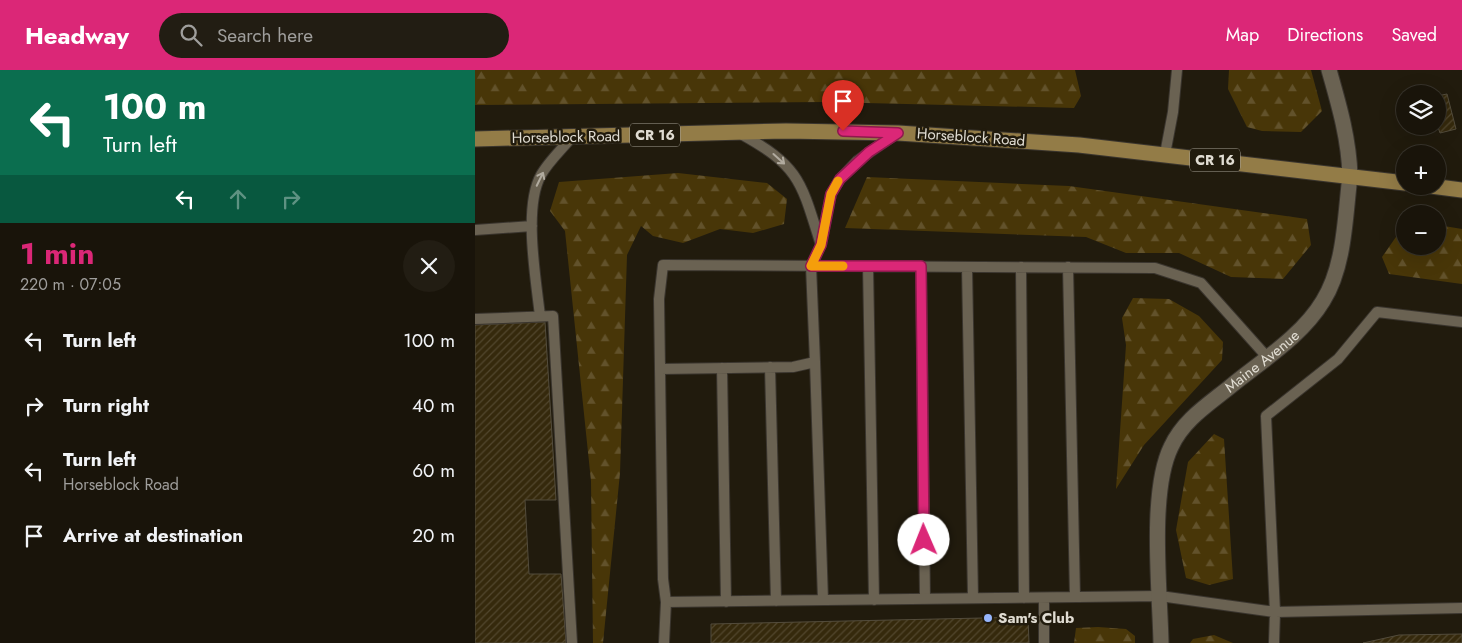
<!DOCTYPE html>
<meta charset="utf-8">
<style>
body{margin:0;font-family:Jost,sans-serif;background:#221d13;color:#f1f3f6;height:100vh;display:flex;flex-direction:column;font-size:19px;white-space:nowrap}
*{box-sizing:border-box;margin:0}
p{font-size:16px;color:#9f9e9c}
.icon{flex:none;width:28px;height:28px;fill:none;stroke:currentColor;stroke-width:2;stroke-linecap:round;stroke-linejoin:round}
.map{position:relative;flex:1;overflow:hidden}
.drawer{display:flex;flex-direction:column;background:#19140a;width:475px}
.drawer>*{flex:none}
.hud{background:#0b6e4f;color:#fff;overflow:hidden}
.tools{position:absolute;left:921px;top:15px;display:grid;gap:10px}
.tools a{display:grid;place-items:center;width:50px;height:50px;border-radius:50%;background:#19140a;box-shadow:0 5px 20px #0002,0 0 0 1px #37332b;font-size:25px}
.pin{position:absolute;display:grid;place-items:center;width:42px;height:42px;color:#fff;margin:-51px -21px;border-radius:50% 50% 50% 0;rotate:-45deg;box-shadow:0 0 5px #0007}
.pin .icon{rotate:45deg}
.me{position:absolute;width:55px;margin:-28px;rotate:359deg;stroke-linejoin:round;filter:drop-shadow(0 0 4px #0008)}
.turn{display:flex;align-items:center;gap:18px;height:105px;padding:0 20px;font-size:22px}
.turn .icon{width:65px;height:65px;stroke-width:2.5}
.turn b{display:block;font-size:35px;line-height:42px}
.lanes{display:flex;align-items:center;height:48px;padding:0 20px;background:#0003;justify-content:center;gap:25px;direction:ltr}
.lanes .off{opacity:.35}
.round{display:grid;place-items:center;flex:none;width:52px;height:52px;border-radius:26px;background:#221d13}
.headline{display:flex;align-items:center;justify-content:space-between;height:85px;padding:0 20px}
h1{font-size:30px;font-weight:700;line-height:38px;color:#db2777}
ul{padding:0;list-style:none}
li{display:flex;align-items:center;gap:15px;height:65px;padding:0 20px}
li div{flex:1}
li b{display:block;font-size:19px}
li em{font-style:normal}
header{display:flex;align-items:center;gap:30px;box-sizing:border-box;height:70px;padding:0 25px;background:#db2777;color:#fff}
header strong{font-size:24px}
nav{display:flex;gap:28px;margin-inline-start:auto;font-size:18px}
.search{width:350px;height:45px;background:#221d13;display:flex;align-items:center;gap:12px;box-sizing:border-box;padding:0 18px;border-radius:28px;color:#9f9e9c;font-size:19px}
main{display:flex;flex:1;min-height:0}
.map>svg:first-child{display:block}
.forest{fill:url(#forest-firs)}
.building{fill:url(#building-hatch);stroke:#534c3c}
.lines{fill:none;stroke-linecap:round;stroke-linejoin:round}
.service-casing{stroke:#3a352e;stroke-width:12}
.minor-casing{stroke:#3a352e;stroke-width:17}
.primary-casing{stroke:#3a352e;stroke-width:17}
.service{stroke:#6a6252;stroke-width:10}
.minor{stroke:#6a6252;stroke-width:15}
.primary{stroke:#937c47;stroke-width:15}
.oneway{stroke:#b1ab9f}
.route-casing{stroke:#8e194d;stroke-width:12}
.route{stroke:#db2777;stroke-width:9}
.slow{stroke:#f59e0b;stroke-width:9}
.poi-dot{fill:#97b6fd;stroke:#211b0d;stroke-width:2}
.labels{text-anchor:middle;stroke-width:5;stroke-linejoin:round;paint-order:stroke}
.shield{fill:#211b0d;stroke:#a7a297;stroke-width:1}
.shield-label{font-size:14px;font-weight:bold;fill:#e0dcd2}
.street-label{font-size:15px;fill:#e0dcd2;stroke:#211b0d}
.poi-label{font-size:15px;font-weight:bold;fill:#e0dcd2;stroke:#211b0d;text-anchor:start}
</style>
<header>
<strong>Headway</strong>
<div class="search"><svg class="icon" aria-label="search" viewBox="0 0 24 24"><circle cx="10" cy="10" r="6"/><path d="M15 15l6 6"/></svg>Search here</div>
<nav><a>Map</a><a>Directions</a><a>Saved</a></nav>
</header>
<main>
<section class="drawer">
<div class="hud">
<div class="turn"><svg class="icon" aria-label="left" viewBox="0 0 24 24"><path d="M17 20v-9H6M10 6l-5 5 5 5"/></svg><div><b>100 m</b>Turn left</div></div>
<div class="lanes"><svg class="icon" aria-label="left" viewBox="0 0 24 24"><path d="M17 20v-9H6M10 6l-5 5 5 5"/></svg><svg class="icon off" aria-label="ahead" viewBox="0 0 24 24"><path d="M12 20V5M6 11l6-6 6 6"/></svg><svg class="icon off" aria-label="right" viewBox="0 0 24 24"><path d="M7 20v-9h11M14 6l5 5-5 5"/></svg></div>
</div>
<div class="headline"><div><h1>1 min</h1><p>220 m · 07:05</p></div><a class="round"><svg class="icon" aria-label="close" viewBox="0 0 24 24"><path d="M6 6l12 12M18 6L6 18"/></svg></a></div>
<ul>
<li><svg class="icon" aria-label="left" viewBox="0 0 24 24"><path d="M17 20v-9H6M10 6l-5 5 5 5"/></svg><div><b>Turn left</b></div><em>100 m</em></li>
<li><svg class="icon" aria-label="right" viewBox="0 0 24 24"><path d="M7 20v-9h11M14 6l5 5-5 5"/></svg><div><b>Turn right</b></div><em>40 m</em></li>
<li><svg class="icon" aria-label="left" viewBox="0 0 24 24"><path d="M17 20v-9H6M10 6l-5 5 5 5"/></svg><div><b>Turn left</b><p>Horseblock Road</p></div><em>60 m</em></li>
<li><svg class="icon" aria-label="arrive" viewBox="0 0 24 24"><path d="M6 21V4h12l-3 4 3 4H6"/></svg><div><b>Arrive at destination</b></div><em>20 m</em></li>
</ul>
</section>
<div class="map">
<svg width="987" height="573" viewBox="0 0 987 573">
<defs>
<pattern id="forest-firs" width="22" height="20" patternUnits="userSpaceOnUse" patternTransform="scale(1.25)"><rect width="22" height="20" fill="#483608"/><path d="M5 1l3.5 6h-7zM16 11l3.5 6h-7z" fill="#62522b"/></pattern>
<pattern id="building-hatch" width="6" height="6" patternUnits="userSpaceOnUse" patternTransform="scale(1.25)"><rect width="6" height="6" fill="#35290c"/><path d="M-1 1l2-2M0 6l6-6M5 7l2-2" fill="none" stroke="#52472e"/></pattern>
</defs>
<rect width="100%" height="100%" fill="#211b0d"/>
<path class="forest" d="M0,0H600L606,26L599,38L350,32L0,35Z
M754,0H836L847,41L826,62L787,61L772,57L753,19Z
M203,103L292,113L312,129L309,154L278,163L245,159L208,173L178,166L166,156L152,185L145,403L128,573H118L116,411L90,161L75,141L84,112Z
M392,107L594,116L832,149L836,175L808,209L756,207L704,183H651L611,167L370,158Z
M930,154V176H962L963,155L987,159V214L914,204L907,187Z
M658,228L694,229L724,246L748,272L747,290L669,375L641,419L651,275L647,248Z
M739,364L749,369L758,509L734,515L711,508L701,460L713,392Z
M623,557L651,559L660,566V573H599L601,558Z
M739,565L758,573H715L718,569Z"/>
<path class="building" d="M972,24L981,59L965,63L963,57L949,60L948,56H962V26Z
M930,34V56H937L930,58L925,36Z
M70,252L81,430H50L54,504H86L91,573H0V255Z
M553,547L554,573H236V554Z
M987,564V573H888L924,565Z"/>
<g class="lines">
<g class="service-casing">
<path id="service" d="M266,64C324,96 326,111 345,172
M690,84L698,42L702,0
M0,160L57,156
M393,196L399,530
M446,196L450,529
M492,197L498,528
M546,197L549,528
M593,197L600,527
M65,246C61,209 48,137 66,105C73,92 87,79 97,67
M0,249L78,246L97,573
M340,292L348,530
M295,297L301,531
M247,298L251,532
M185,299L318,297L340,292L336,196L346,175L356,124L365,109L382,91L421,64
M569,528V573
M191,532L685,526L800,542L987,538
M189,573L191,532L188,509L184,229L188,195L680,198L726,213L792,287
M799,573L800,542L791,346L863,289L902,242L987,252"/>
</g>
<g class="minor-casing">
<g id="minor">
<path id="s1" d="M686,573C685,521 674,422 696,377C708,350 734,334 756,316C788,290 827,266 848,231C870,196 870,146 875,106C874,69 864,35 854,0"/>
</g>
</g>
<g class="primary-casing">
<path id="primary" d="M0,69L311,61L423,63L604,75L930,113
M956,116L987,120"/>
</g>
<use href="#service" class="service"/>
<use href="#minor" class="minor"/>
<use href="#primary" class="primary"/>
</g>
<defs><path id="oneway-shaft" d="M-6 0H5M1.5-3L5.5 0L1.5 3" fill="none" stroke-width="1.6" stroke-linecap="round" stroke-linejoin="round" transform="scale(1.25)"/></defs>
<g class="oneway">
<use href="#oneway-shaft" transform="translate(304 89) rotate(42)"/>
<use href="#oneway-shaft" transform="translate(65 109) rotate(-64)"/>
</g>
<g class="lines">
<g class="route-casing">
<path id="route" d="M368,61L423,63L394,82L365,109L356,124L346,175L336,196H446L449,470"/>
</g>
<use href="#route" class="route"/>
<path class="slow" d="M363,111L356,124L346,175L336,196H368"/>
</g>
<circle class="poi-dot" cx="513" cy="548" r="5"/>
<g class="labels">
<g class="shield">
<rect x="155" y="53.5" width="50" height="23" rx="4"/>
<rect x="715" y="78.5" width="50" height="23" rx="4"/>
</g>
<g class="shield-label">
<text x="180" y="70">CR 16</text>
<text x="740" y="95">CR 16</text>
</g>
<g class="street-label">
<text transform="translate(91 67) rotate(-1)" y="5">Horseblock Road</text>
<text transform="translate(496 67) rotate(4)" y="5">Horseblock Road</text>
<text dy="5" stroke="none"><textPath href="#s1" startOffset="324">Maine Avenue</textPath></text>
</g>
<g class="poi-label">
<text x="523" y="553">Sam's Club</text>
</g>
</g>
</svg>
<div class="tools">
<a><svg class="icon" aria-label="layers" viewBox="0 0 24 24"><path d="M12 4l9 5-9 5-9-5zM3 14l9 5 9-5"/></svg></a>
<a>+</a>
<a>−</a>
</div>
<div class="pin" style="left:368px;top:61px;background:#d93025"><svg class="icon" aria-label="arrive" viewBox="0 0 24 24"><path d="M6 21V4h12l-3 4 3 4H6"/></svg></div>
<svg class="me" style="left:449px;top:470px" viewBox="-20 -20 40 40"><circle r="19" fill="#fff"/><path d="M0-13L10 11 0 6-10 11z" fill="#db2777"/></svg>
</div>
</main>
